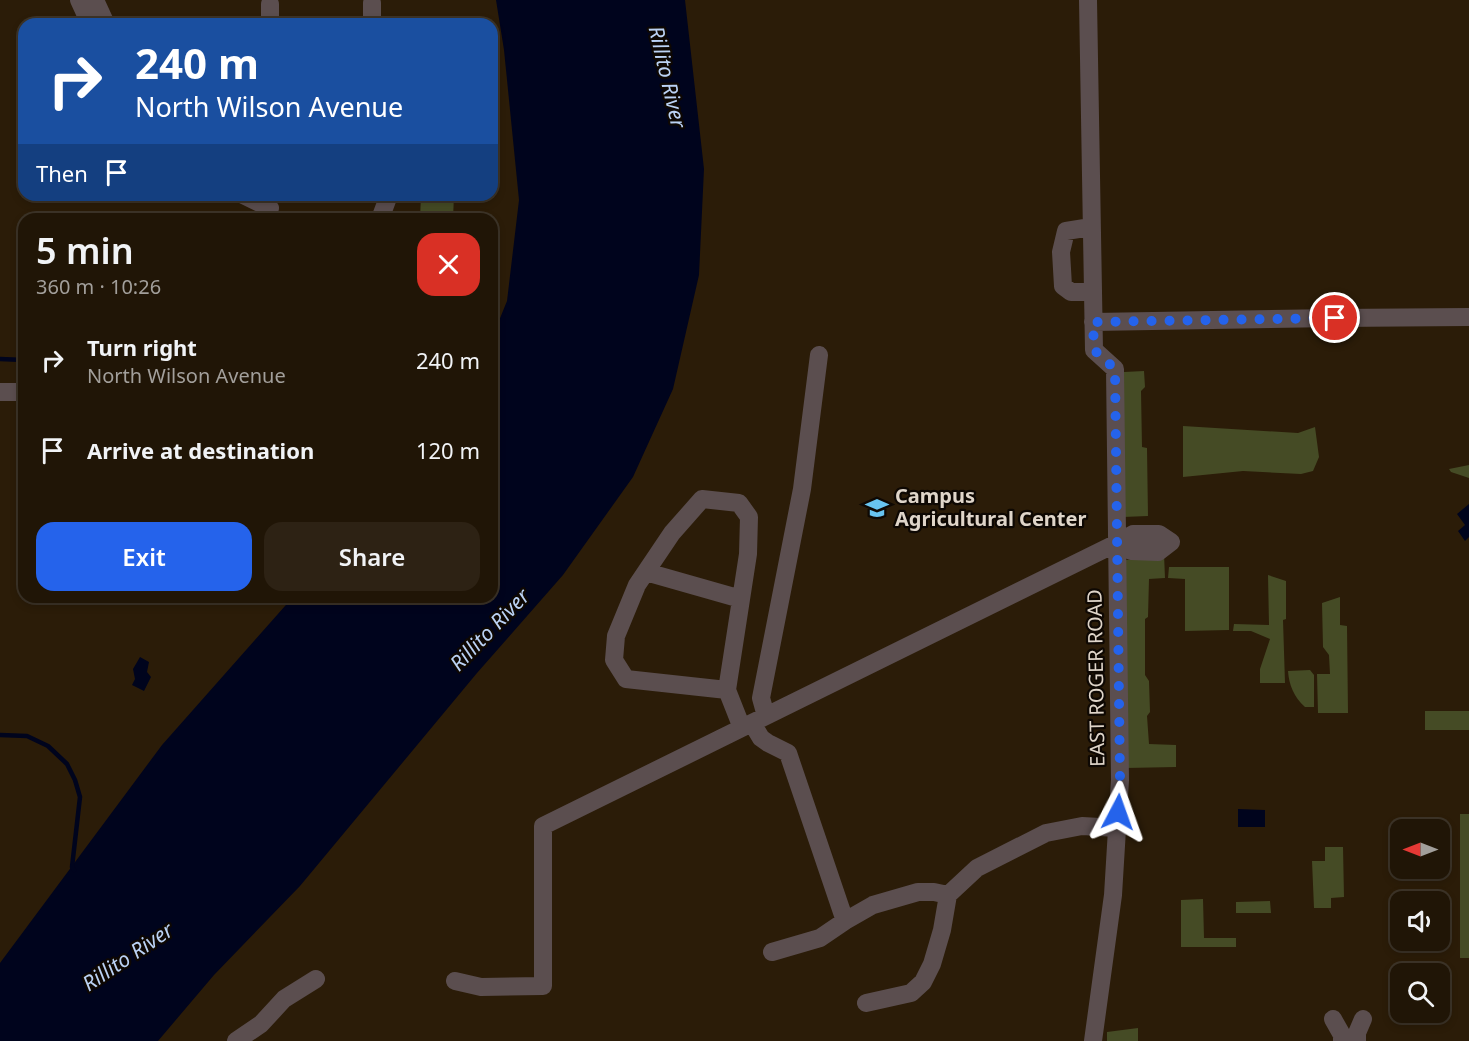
<!DOCTYPE html>
<meta charset="utf-8">
<style>
body{margin:0;font-family:"Noto Sans",sans-serif;background:#2d2214;color:#f1f3f6;height:100vh;display:flex;flex-direction:column;font-size:22px;white-space:nowrap}
*{box-sizing:border-box;margin:0}
p{font-size:20px;color:#a29f9b}
.icon{flex:none;width:33px;height:33px;fill:none;stroke:currentColor;stroke-width:2;stroke-linecap:round;stroke-linejoin:round}
.map{position:relative;flex:1;overflow:hidden}
.panel{position:absolute;left:18px;top:213px;width:480px;height:390px;display:flex;flex-direction:column;background:#201506;border-radius:18px;box-shadow:0 3px 9px #0003,0 0 0 2px #3d3428}
.panel>*{flex:none}
.banner{position:absolute;left:18px;top:18px;width:480px;height:183px;border-radius:18px;box-shadow:0 3px 9px #0003,0 0 0 2px #3d3428;background:#1a4fa0;color:#fff;overflow:hidden}
.needle{width:39px;rotate:270deg}
.fabs{position:absolute;left:1390px;top:819px;display:grid;gap:12px}
.fabs a{display:grid;place-items:center;width:60px;height:60px;border-radius:12px;background:#201506;box-shadow:0 3px 9px #0003,0 0 0 2px #3d3428;font-size:30px}
.pin{position:absolute;display:grid;place-items:center;width:51px;height:51px;color:#fff;margin:-26px;border:3px solid #fff;border-radius:50%;box-shadow:0 2px 6px #0007}
.me{position:absolute;width:66px;margin:-33px;rotate:4deg;stroke-linejoin:round;filter:drop-shadow(0 0 4px #0008)}
.turn{display:flex;align-items:center;gap:21px;height:126px;padding:0 18px;font-size:27px}
.turn .icon{width:78px;height:78px;stroke-width:2.5}
.turn b{display:block;font-size:42px;line-height:51px}
.then{display:flex;align-items:center;height:57px;padding:0 18px;background:#0003;gap:12px;font-size:22px}
.round{display:grid;place-items:center;flex:none;width:63px;height:63px;border-radius:18px;background:#2d2214}
.summary{display:flex;align-items:center;justify-content:space-between;height:102px;padding:0 18px}
h1{font-size:36px;font-weight:600;line-height:45px}
.action{display:flex;gap:12px;margin-top:auto;padding:12px 18px}
.action a{flex:1;height:69px;border-radius:18px;background:#2563eb;color:#fff;font-size:24px;font-weight:600;line-height:69px;text-align:center}
.action a+a{background:#2d2214;color:#f1f3f6}
ul{padding:0;list-style:none}
li{display:flex;align-items:center;gap:18px;height:90px;padding:0 18px}
li div{flex:1}
li b{display:block;font-size:22px}
li em{font-style:normal}
.map>svg:first-child{display:block}
.green{fill:#454b25}
.water{fill:#00041d}
.lines{fill:none;stroke-linecap:round;stroke-linejoin:round}
.stream{stroke:#00041d;stroke-width:4.5}
.minor{stroke:#5b4e4f;stroke-width:18}
.route{stroke:#2563eb;stroke-width:10;stroke-dasharray:0 18}
.labels{text-anchor:middle;stroke-width:4.5;stroke-linejoin:round;paint-order:stroke}
.poi-label{font-size:20px;font-weight:bold;fill:#dfd5c9;stroke:#0e0803;text-anchor:start}
.street-label{font-size:20px;fill:#dfd5c9;stroke:#0e0803}
.water-label{font-size:21px;font-style:italic;fill:#bbd2f4;stroke:#0e0803}
</style>
<div class="map">
<svg width="1469" height="1041" viewBox="0 0 1469 1041">
<rect width="100%" height="100%" fill="#2b1c08"/>
<path class="green" d="M421,195H454L453,219H420Z
M1144,371L1145,387L1141,391L1142,447L1147,448L1148,516L1123,517L1124,372Z
M1183,426L1298,433L1315,427L1319,457L1313,471L1301,474L1243,471L1183,477Z
M1469,465V478L1451,472L1449,469Z
M1164,554L1165,578L1149,579L1148,617L1145,619V675L1149,681L1150,712L1147,716L1149,744L1176,745V767L1126,768L1125,560L1151,558Z
M1169,567H1229V630L1185,631V579L1168,578Z
M1268,575L1286,581V619L1283,620L1285,683H1260V669L1270,639L1251,631H1233L1234,624L1269,625Z
M1340,597V625L1347,626L1348,713H1318L1317,674H1330L1329,655L1323,647L1322,603Z
M1310,670L1314,675V707H1305C1294,697 1289,685 1288,671Z
M1425,711H1469V730H1425Z
M1460,814H1469V958H1460Z
M1325,847H1343L1344,897L1331,898V908H1314L1312,861H1325Z
M1203,899L1204,938H1236V947H1181V900Z
M1270,901L1271,913H1236V902Z
M1138,1028V1041H1107V1032Z"/>
<path class="water" d="M496,0H685L704,169L699,275L673,389L633,477L563,575L477,673L300,886L214,975L158,1041H0V963L162,745L293,597H492V338L507,301L519,200L504,50Z
M1469,504V537L1465,541L1458,531L1465,525L1457,514Z
M140,657L149,662L147,672L151,677L144,691L132,685L135,679L133,669Z
M1238,809L1265,810V827H1238Z"/>
<g class="lines">
<path class="stream" d="M0,359L24,360
M0,735L27,736L48,746L67,764L75,780L80,797L72,867L74,870"/>
<path class="minor" d="M79,0L90,24
M95,0L106,24
M1088,0L1094,350L1115,369L1120,780L1113,895L1093,1041
M372,3V24
M270,4V24
M243,195L270,208
M380,219L389,195
M1091,227L1066,231L1061,252L1063,286L1071,292H1092
M1093,322L1335,318L1469,317
M0,392H24
M1133,534H1159L1171,542L1158,552L1131,551L1117,543Z
M646,572L741,599
M727,690L626,679L614,660L616,636L637,585L672,533L702,499L739,503L749,517L748,554L727,690L742,728
M766,716L761,698L802,489L819,355
M752,723L761,738L768,743L788,753L845,921
M772,952L820,938L845,921L873,905L918,892H934L948,895
M455,981L481,987L543,986V826L1117,543
M866,1003L911,993L923,982L932,964L942,930L948,895L977,868L1046,833L1082,826L1117,828
M1333,1019L1342,1035V1041
M236,1041L261,1024L284,999L316,979
M1357,1041V1033L1363,1019"/>
</g>
<g class="lines">
<path class="route" d="M1118,812L1120,780L1115,369L1094,350L1093,322L1335,318"/>
</g>
<defs>
<g id="university-bare" transform="scale(1.8)"><path d="M0-5L7-2L0 1L-7-2ZM-4 1L0 2.5L4 1V4Q0 6-4 4Z" fill="#68c4f0" stroke="#0e0803" stroke-width="2.5" paint-order="stroke"/></g>
</defs>
<g fill-rule="evenodd">
<use href="#university-bare" x="877" y="508"/>
</g>
<g class="labels">
<g class="poi-label">
<text x="895" y="503">Campus<tspan x="895" dy="23">Agricultural Center</tspan></text>
</g>
<g class="street-label">
<text transform="translate(1096 678) rotate(-91)" y="7">EAST ROGER ROAD</text>
</g>
<g class="water-label">
<text transform="translate(667 77) rotate(77)" y="7">Rillito River</text>
<text transform="translate(490 630) rotate(-46)" y="7">Rillito River</text>
<text transform="translate(128 957) rotate(-34)" y="7">Rillito River</text>
</g>
</g>
</svg>
<div class="fabs">
<a><svg class="needle" viewBox="-14 -14 28 28"><path d="M0-13l5 13h-10z" fill="#e53935"/><path d="M0 13l5-13h-10z" fill="#a29f9b"/></svg></a>
<a><svg class="icon" aria-label="sound" viewBox="0 0 24 24"><path d="M4 9h4l5-4v14l-5-4H4zM17 9q2 3 0 6"/></svg></a>
<a><svg class="icon" aria-label="search" viewBox="0 0 24 24"><circle cx="10" cy="10" r="6"/><path d="M15 15l6 6"/></svg></a>
</div>
<div class="pin" style="left:1335px;top:318px;background:#d93025"><svg class="icon" aria-label="arrive" viewBox="0 0 24 24"><path d="M6 21V4h12l-3 4 3 4H6"/></svg></div>
<svg class="me" style="left:1118px;top:812px" viewBox="-20 -20 40 40"><path d="M0-17L14 15 0 8-14 15z" fill="#2563eb" stroke="#fff" stroke-width="4"/></svg>
<div class="banner">
<div class="turn"><svg class="icon" aria-label="right" viewBox="0 0 24 24"><path d="M7 20v-9h11M14 6l5 5-5 5"/></svg><div><b>240 m</b>North Wilson Avenue</div></div>
<div class="then">Then<svg class="icon" aria-label="arrive" viewBox="0 0 24 24"><path d="M6 21V4h12l-3 4 3 4H6"/></svg></div>
</div>
<section class="panel">
<div class="summary"><div><h1>5 min</h1><p>360 m · 10:26</p></div><a class="round" style="background:#d93025;color:#fff"><svg class="icon" aria-label="close" viewBox="0 0 24 24"><path d="M6 6l12 12M18 6L6 18"/></svg></a></div>
<ul>
<li><svg class="icon" aria-label="right" viewBox="0 0 24 24"><path d="M7 20v-9h11M14 6l5 5-5 5"/></svg><div><b>Turn right</b><p>North Wilson Avenue</p></div><em>240 m</em></li>
<li><svg class="icon" aria-label="arrive" viewBox="0 0 24 24"><path d="M6 21V4h12l-3 4 3 4H6"/></svg><div><b>Arrive at destination</b></div><em>120 m</em></li>
</ul>
<div class="action"><a>Exit</a><a>Share</a></div>
</section>
</div>
